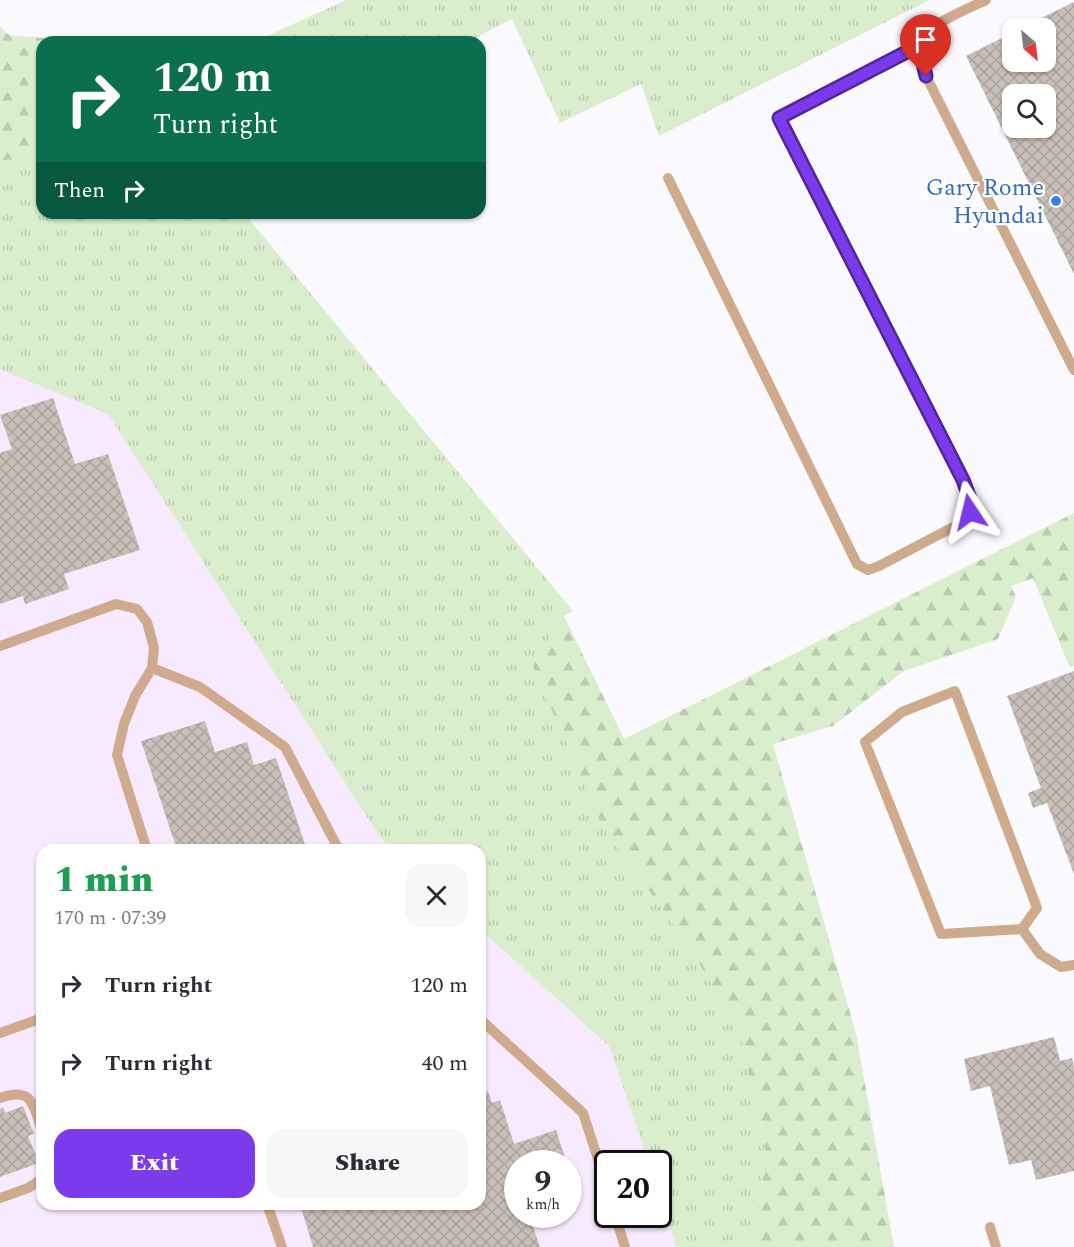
<!DOCTYPE html>
<meta charset="utf-8">
<style>
body{margin:0;font-family:Spectral,serif;background:#f7f7f7;color:#2b2b33;height:100vh;display:flex;flex-direction:column;font-size:22px;white-space:nowrap}
*{box-sizing:border-box;margin:0}
p{font-size:20px;color:#7c7c81}
.icon{flex:none;width:33px;height:33px;fill:none;stroke:currentColor;stroke-width:2;stroke-linecap:round;stroke-linejoin:round}
.map{position:relative;flex:1;overflow:hidden}
.drawer{position:absolute;left:36px;top:844px;width:450px;height:366px;display:flex;flex-direction:column;background:#fff;border-radius:18px;box-shadow:0 2px 4px #0004}
.drawer>*{flex:none}
.top-card{position:absolute;left:36px;top:36px;width:450px;height:183px;border-radius:18px;box-shadow:0 2px 4px #0004;background:#0b6e4f;color:#fff;overflow:hidden}
.needle{width:39px;rotate:152deg}
.buttons{position:absolute;left:1002px;top:18px;display:grid;gap:12px}
.buttons a{display:grid;place-items:center;width:54px;height:54px;border-radius:12px;background:#fff;box-shadow:0 2px 4px #0004;font-size:30px}
.speed{position:absolute;left:504px;top:1150px;display:flex;gap:12px;font-size:30px;font-weight:700;text-align:center}
.speed>*{display:grid;place-content:center;width:78px;height:78px;border-radius:50%;background:#fff;box-shadow:0 2px 4px #0004;line-height:1}
.speed small{font-size:15px;font-weight:400}
.speed .limit{border:3px solid #111;border-radius:9px;background:#fff;color:#111}
.pin{position:absolute;display:grid;place-items:center;width:51px;height:51px;color:#fff;margin:-62px -26px;border-radius:50% 50% 50% 0;rotate:-45deg;box-shadow:0 0 6px #0007}
.pin .icon{rotate:45deg}
.me{position:absolute;width:66px;margin:-33px;rotate:350deg;stroke-linejoin:round;filter:drop-shadow(0 0 4px #0008)}
.turn{display:flex;align-items:center;gap:21px;height:126px;padding:0 18px;font-size:27px}
.turn .icon{width:78px;height:78px;stroke-width:2.5}
.turn b{display:block;font-size:42px;line-height:51px}
.then{display:flex;align-items:center;height:57px;padding:0 18px;background:#0003;gap:12px;font-size:22px}
.round{display:grid;place-items:center;flex:none;width:63px;height:63px;border-radius:18px;background:#f7f7f7}
.head{display:flex;align-items:center;justify-content:space-between;height:102px;padding:0 18px}
h1{font-size:36px;font-weight:800;line-height:45px;color:#1e9e55}
.primary-button{display:flex;gap:12px;margin-top:auto;padding:12px 18px}
.primary-button a{flex:1;height:69px;border-radius:18px;background:#7c3aed;color:#fff;font-size:24px;font-weight:800;line-height:69px;text-align:center}
.primary-button a+a{background:#f7f7f7;color:#2b2b33}
ul{padding:0;list-style:none}
li{display:flex;align-items:center;gap:18px;height:78px;padding:0 18px}
li div{flex:1}
li b{display:block;font-size:22px}
li em{font-style:normal}
.map>svg:first-child{display:block}
.commercial{fill:#f7eafe;fill-rule:evenodd}
.grass{fill:url(#grass-tufts)}
.forest{fill:url(#forest-firs)}
.building{fill:url(#building-cross-hatch);fill-rule:evenodd}
.lines{fill:none;stroke-linecap:round;stroke-linejoin:round}
.service{stroke:#cfab8e;stroke-width:10}
.route-casing{stroke:#51269a;stroke-width:15}
.route{stroke:#7c3aed;stroke-width:10}
.shop-dot{fill:#3f7fe0;stroke:#fff;stroke-width:2}
.labels{text-anchor:middle;stroke-width:4.5;stroke-linejoin:round;paint-order:stroke}
.shop-label{font-size:24px;fill:#366cbe;stroke:#fff;text-anchor:end}
</style>
<div class="map">
<svg width="1074" height="1247" viewBox="0 0 1074 1247">
<defs>
<pattern id="grass-tufts" width="24" height="20" patternUnits="userSpaceOnUse" patternTransform="scale(1.5)"><rect width="24" height="20" fill="#daeecd"/><path d="M3 7l-1-3M5 7V3M7 7l1-3M15 17l-1-3M17 17v-4M19 17l1-3" fill="none" stroke="#bacbaf"/></pattern>
<pattern id="forest-firs" width="22" height="20" patternUnits="userSpaceOnUse" patternTransform="scale(1.5)"><rect width="22" height="20" fill="#daeecd"/><path d="M5 1l3.5 6h-7zM16 11l3.5 6h-7z" fill="#bacbaf"/></pattern>
<pattern id="building-cross-hatch" width="8" height="8" patternUnits="userSpaceOnUse" patternTransform="scale(1.5)"><rect width="8" height="8" fill="#c8bfb8"/><path d="M0 0l8 8M0 8l8-8" fill="none" stroke="#aba39e"/></pattern>
</defs>
<rect width="100%" height="100%" fill="#f9f9fe"/>
<path class="commercial" d="M54,330L382,840L394,850H42V1204H480V929L609,1046L649,1164H608V1215H658L659,1194L676,1247H0V339ZM518,1164H568V1215H518Z"/>
<path class="grass" d="M346,0H930L659,136L641,84L560,123L512,19L468,42H254Z
M42,149V213H244L573,611L564,616L685,941L739,1028L766,1152L755,1247H676L659,1194L658,1164H649L609,1046L480,929V850H394L382,840L108,414L0,369V162Z"/>
<path class="forest" d="M0,26L9,35L91,42H42V149L0,162Z
M1074,513V666L1070,668L1033,578L1011,586L1016,597L998,639L904,671L833,726L773,744L856,1034L894,1247H755L766,1152L739,1028L685,941L601,823L532,664L564,616L624,739Z"/>
<path class="building" d="M1074,2V274L966,56L1012,33V62H1046V28H1021ZM1012,94H1046V128H1012Z
M53,398L75,464L108,454L140,550L64,574L69,589L25,604L23,596L0,604V453L12,449L0,415Z
M1074,671V874L1047,803L1033,808L1028,793L1041,788L1007,696Z
M205,721L215,752L247,742L254,765L276,758L307,850H177L141,741Z
M1054,1037L1060,1061L1072,1058L1074,1068V1171L1036,1180L1031,1160L1009,1165L990,1086L971,1091L964,1059Z
M488,1091L492,1103L500,1100L514,1144L556,1130L567,1164H518V1215H529L540,1247H313L300,1204H480V1093Z
M23,1106L34,1134L28,1136L39,1163L0,1177V1109L3,1107L5,1113Z"/>
<g class="lines">
<path class="service" d="M986,0C972,7 935,22 927,33C918,44 923,63 926,76L1074,370
M668,178L857,564L868,570L879,566L961,523C974,507 970,498 963,480L779,118L923,44
M0,646L116,604L137,609L147,622L154,648L152,668L135,696L124,724L117,755L147,850
M152,668L200,687L285,747L339,850
M955,691L1037,908L1022,929L941,934L865,742L902,712Z
M1022,929L1040,954L1061,967L1074,965
M480,1019L583,1113L608,1190
M0,1033L42,1018
M0,1098C33,1086 33,1105 42,1131
M0,1198L28,1188L42,1179
M267,1204L282,1247
M615,1215L625,1247
M990,1227L996,1247"/>
</g>
<g class="lines">
<g class="route-casing">
<path id="route" d="M926,76L922,59V44L779,118L963,480L969,496L970,512"/>
</g>
<use href="#route" class="route"/>
</g>
<circle class="shop-dot" cx="1056" cy="201" r="6"/>
<g class="labels">
<g class="shop-label">
<text x="1044" y="195">Gary Rome<tspan x="1044" dy="28">Hyundai</tspan></text>
</g>
</g>
</svg>
<div class="buttons">
<a><svg class="needle" viewBox="-14 -14 28 28"><path d="M0-13l5 13h-10z" fill="#e53935"/><path d="M0 13l5-13h-10z" fill="#7c7c81"/></svg></a>
<a><svg class="icon" aria-label="search" viewBox="0 0 24 24"><circle cx="10" cy="10" r="6"/><path d="M15 15l6 6"/></svg></a>
</div>
<div class="speed"><div>9<small>km/h</small></div><div class="limit">20</div></div>
<div class="pin" style="left:926px;top:76px;background:#d93025"><svg class="icon" aria-label="arrive" viewBox="0 0 24 24"><path d="M6 21V4h12l-3 4 3 4H6"/></svg></div>
<svg class="me" style="left:970px;top:512px" viewBox="-20 -20 40 40"><path d="M0-17L14 15 0 8-14 15z" fill="#7c3aed" stroke="#fff" stroke-width="4"/></svg>
<div class="top-card">
<div class="turn"><svg class="icon" aria-label="right" viewBox="0 0 24 24"><path d="M7 20v-9h11M14 6l5 5-5 5"/></svg><div><b>120 m</b>Turn right</div></div>
<div class="then">Then<svg class="icon" aria-label="right" viewBox="0 0 24 24"><path d="M7 20v-9h11M14 6l5 5-5 5"/></svg></div>
</div>
<section class="drawer">
<div class="head"><div><h1>1 min</h1><p>170 m · 07:39</p></div><a class="round"><svg class="icon" aria-label="close" viewBox="0 0 24 24"><path d="M6 6l12 12M18 6L6 18"/></svg></a></div>
<ul>
<li><svg class="icon" aria-label="right" viewBox="0 0 24 24"><path d="M7 20v-9h11M14 6l5 5-5 5"/></svg><div><b>Turn right</b></div><em>120 m</em></li>
<li><svg class="icon" aria-label="right" viewBox="0 0 24 24"><path d="M7 20v-9h11M14 6l5 5-5 5"/></svg><div><b>Turn right</b></div><em>40 m</em></li>
</ul>
<div class="primary-button"><a>Exit</a><a>Share</a></div>
</section>
</div>
